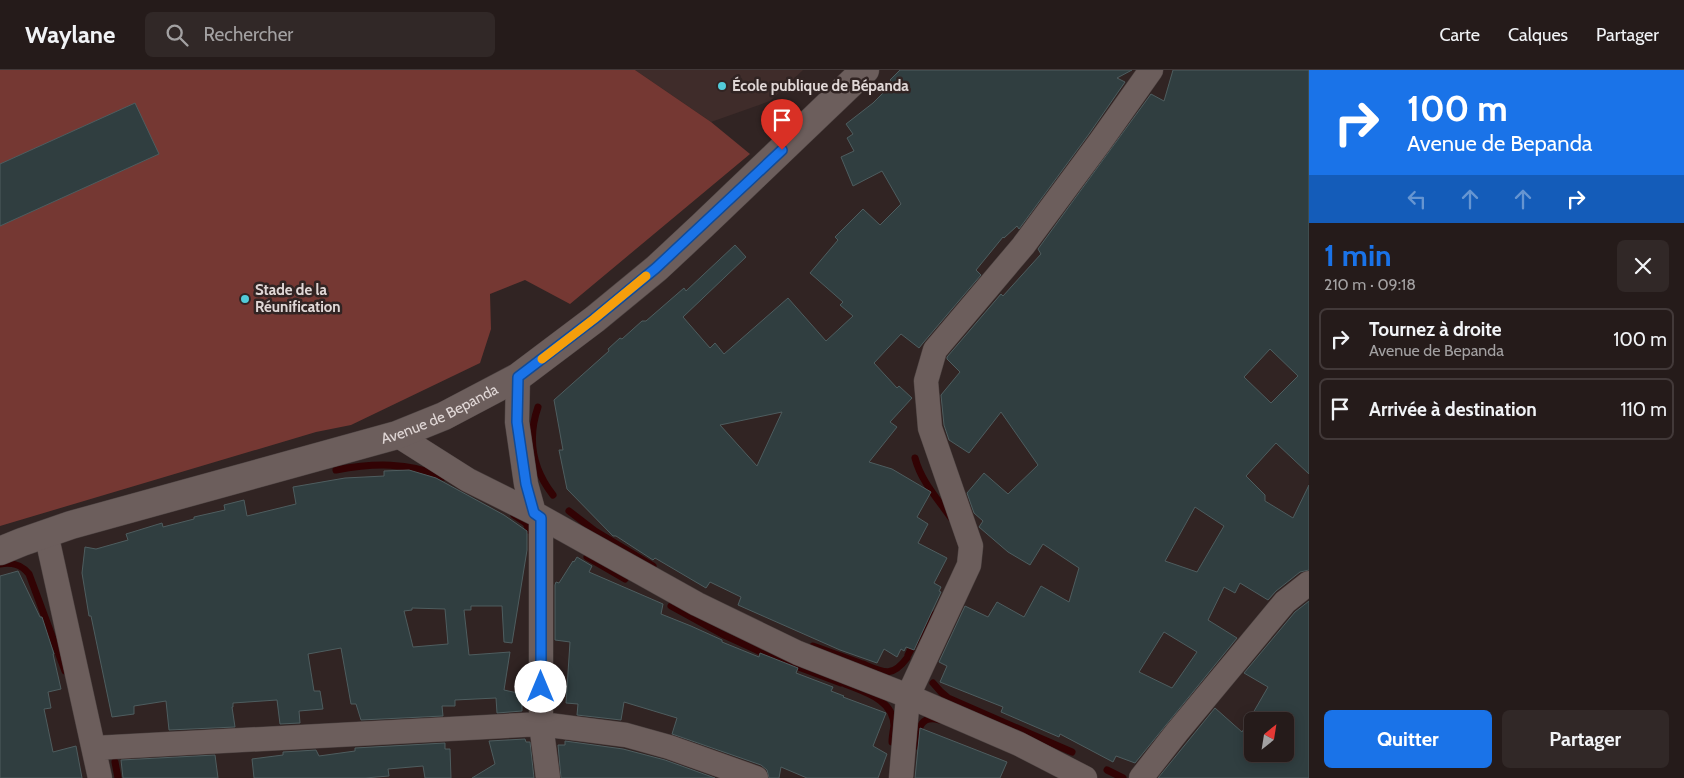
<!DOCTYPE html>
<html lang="fr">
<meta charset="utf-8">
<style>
body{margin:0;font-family:Cabin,sans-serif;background:#312827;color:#f1f3f6;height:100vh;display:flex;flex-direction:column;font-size:19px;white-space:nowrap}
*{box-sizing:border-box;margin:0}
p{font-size:16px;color:#a3a1a2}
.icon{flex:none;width:28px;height:28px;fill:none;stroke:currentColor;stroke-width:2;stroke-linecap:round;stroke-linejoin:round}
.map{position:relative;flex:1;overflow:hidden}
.sheet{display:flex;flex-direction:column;background:#251b1a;width:375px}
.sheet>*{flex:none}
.banner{background:#1a73e8;color:#fff;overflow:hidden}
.needle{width:32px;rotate:30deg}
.tools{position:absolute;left:1244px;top:642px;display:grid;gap:10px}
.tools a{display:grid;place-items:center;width:50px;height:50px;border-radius:8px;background:#251b1a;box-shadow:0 2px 12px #0003,0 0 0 1px #423939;font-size:25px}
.pin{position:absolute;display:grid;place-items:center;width:42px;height:42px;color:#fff;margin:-51px -21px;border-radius:50% 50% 50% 0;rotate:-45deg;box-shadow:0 0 5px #0007}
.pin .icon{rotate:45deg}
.me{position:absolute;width:55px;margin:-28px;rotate:0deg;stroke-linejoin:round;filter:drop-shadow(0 0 4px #0008)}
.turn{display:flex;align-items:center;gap:18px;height:105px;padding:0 15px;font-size:22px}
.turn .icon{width:65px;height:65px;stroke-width:2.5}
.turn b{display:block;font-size:35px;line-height:42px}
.lanes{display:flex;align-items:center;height:48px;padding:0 15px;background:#0003;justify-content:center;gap:25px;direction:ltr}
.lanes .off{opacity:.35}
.round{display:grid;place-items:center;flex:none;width:52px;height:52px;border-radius:8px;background:#312827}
.summary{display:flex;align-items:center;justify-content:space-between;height:85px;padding:0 15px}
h1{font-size:30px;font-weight:700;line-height:38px;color:#1a73e8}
.primary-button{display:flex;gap:10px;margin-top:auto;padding:10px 15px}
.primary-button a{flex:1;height:58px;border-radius:8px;background:#1a73e8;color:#fff;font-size:20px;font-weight:700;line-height:58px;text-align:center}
.primary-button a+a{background:#312827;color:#f1f3f6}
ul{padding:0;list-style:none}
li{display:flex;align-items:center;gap:15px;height:62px;margin:0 10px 8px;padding:0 5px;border:2px solid #423939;border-radius:8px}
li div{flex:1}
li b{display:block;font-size:19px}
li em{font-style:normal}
header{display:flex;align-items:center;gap:30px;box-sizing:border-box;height:70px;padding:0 25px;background:#251b1a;border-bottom:1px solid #423939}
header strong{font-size:24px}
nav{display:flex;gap:28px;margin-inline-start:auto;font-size:18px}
.search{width:350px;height:45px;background:#312827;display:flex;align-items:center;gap:12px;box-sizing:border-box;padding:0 18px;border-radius:8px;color:#a3a1a2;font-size:19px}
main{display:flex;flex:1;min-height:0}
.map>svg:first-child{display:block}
.built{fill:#3f2c2a}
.green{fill:#753833}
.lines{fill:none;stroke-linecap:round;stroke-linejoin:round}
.stream{stroke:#320304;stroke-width:7}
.building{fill:#303e40;stroke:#4e5d5f;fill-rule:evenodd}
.street-casing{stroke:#4c4241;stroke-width:25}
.secondary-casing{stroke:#4c4241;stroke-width:29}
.street{stroke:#6c5e5c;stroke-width:24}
.secondary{stroke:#6c5e5c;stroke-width:28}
.route-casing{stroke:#114b97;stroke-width:12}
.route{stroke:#1a73e8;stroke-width:9}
.slow{stroke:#f59e0b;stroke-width:9}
.poi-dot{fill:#52cbd9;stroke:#312423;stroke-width:2}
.labels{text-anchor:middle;stroke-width:5;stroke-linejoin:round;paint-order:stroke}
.poi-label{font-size:15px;font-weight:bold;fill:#e0d7d6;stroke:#312423;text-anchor:start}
.street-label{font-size:15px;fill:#e0d7d6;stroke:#312423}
</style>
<header>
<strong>Waylane</strong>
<div class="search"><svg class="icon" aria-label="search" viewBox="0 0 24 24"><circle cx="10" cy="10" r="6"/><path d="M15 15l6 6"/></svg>Rechercher</div>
<nav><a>Carte</a><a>Calques</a><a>Partager</a></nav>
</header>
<main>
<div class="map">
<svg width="1309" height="708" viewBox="0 0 1309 708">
<rect width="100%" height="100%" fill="#312423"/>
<path class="built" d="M635,0H803L770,31L711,52Z"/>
<path class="green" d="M0,0H635L711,52L750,84L570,234L525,210L490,224L491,259L480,293L351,355L316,362L0,456Z"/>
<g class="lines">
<path class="stream" d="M538,337C527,369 532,398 553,425
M915,388C921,411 937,428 951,448
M336,400C373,393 408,392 443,407
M569,441L595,461L653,496
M514,445L526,453L529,460
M587,487L625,509
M0,494C12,492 21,494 29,504L65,601
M671,536L722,564L772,587L841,613
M813,576L860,593
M908,585L917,568L935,544
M863,594C884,603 892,608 907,588
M933,613L941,622L948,628L1072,682
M845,614C865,622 894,630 894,656C893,662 892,667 892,672
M914,677C918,662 919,644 939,650
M115,692L118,708
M1107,700L1123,708"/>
</g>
<path class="building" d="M900,0H1132L1117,8L1125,12L1089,64L1019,159L1017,156L1004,168L1003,167L976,200L981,205L923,273L919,278L901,264L874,293L897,318L899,316L912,328L890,352L897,357L869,392L892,399L931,422L917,447L928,454L918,473L947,488L934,513L941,517L939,521L941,522L914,580L906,577L904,581L901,579L897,587L884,579L877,593L840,580L738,535L741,527L710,512L706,518L655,488L653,490L616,466H613L567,419L559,380H563L554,330L609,281L608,279L620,268L622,269L642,251H646L684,218L686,221L735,175L746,187L683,247L710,278L715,273L724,284L788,228L826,271L853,246L840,235L843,232L810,203L838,170L835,167L863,139L880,155L901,134L882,101L853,116L841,87L854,81L847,68L853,64L846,54L873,33L893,13L890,10ZM782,342L757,396L720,355Z
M1173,0H1309V404L1276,373L1246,406L1265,425V431L1293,448L1309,415V500L1300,502L1276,521L1268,530L1240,513L1235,523L1224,517L1208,550L1237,568L1135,693L1116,686L1113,692L1060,664L1059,667L1001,642L1003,637L940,612L947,596L939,592L965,536L988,547L997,532L1024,547L1041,516L1069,532L1079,498L1043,474L1030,495L1008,482L979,457L983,451L974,443L967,423L984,403L1008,424L1038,395L1001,342L969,383L949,370L944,355L941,325L960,302L947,289V287L1001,224L1003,226L1041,184L1038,179L1151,24L1164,31ZM1270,279L1298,306L1271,333L1244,307ZM1195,437L1224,456L1197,502L1165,491ZM1164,562L1197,582L1172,618L1139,602Z
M135,33L159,84L0,156V94Z
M409,400L436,408L504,445L527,461V480L512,573L504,572L502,536H471V540H464L469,585L510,582L504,620L522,624V641L497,643L496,628L455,630V636H442L443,646L361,650L356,634H351L341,578L308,584L314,621H320L323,639L299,641L300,653L280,654L277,630L233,633V637H232L235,657L169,660L166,631L134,636V644L112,647L91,546H89L82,503L85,477L96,479L128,470L126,464L162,453L163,457L194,449V447L225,440L224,435L244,430L247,446L296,434L293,417L345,408L384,406V401ZM412,538L445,539L448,574L413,577L404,541L412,540Z
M577,487L592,496L589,502L663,534L661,544L691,556L722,570V572L759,587L760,583L798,598L796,603L833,617L831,621L844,626L843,627L886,643L873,676L887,684L878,708H807L781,697L779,708H769L767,700L761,695L672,664L677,648L624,632L621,650L577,645L578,634L566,633L570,572L555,570V515L556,512L559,513L573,491L574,492Z
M18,501L40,547H42L54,584H53L61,619L48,622L51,638L44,639L53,682L76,676L82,708H0V506Z
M1309,531V708H1158L1215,638L1242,662L1268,617L1244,603L1295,542ZM1252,651H1285V684H1252Z
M920,658L1007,692L1000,708H915Z
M525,669L526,672H530L534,708H472L495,694L489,671Z
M565,671L623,679L665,690L715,708H561L558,675H565Z
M445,673V679H450L451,708H425L423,696L388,699L389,706L365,708H254L252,689L283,685V682L316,680L319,686L355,681V678Z
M215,685L218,708H123L121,690Z"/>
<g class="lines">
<g class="street-casing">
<path id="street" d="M518,307L517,352L526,414L534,443
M397,365L468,410L534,443L697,534L798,583L908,626L1019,674L1085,708
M541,448V654L548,708
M46,463L100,708
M94,678L541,654L626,665L669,677L756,708
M901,708L908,626L969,495L971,476L930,358L926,311L935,280L1023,176L1100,72L1151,0
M1141,708L1177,662L1285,532L1309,513"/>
</g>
<g class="secondary-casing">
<g id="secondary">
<path id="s1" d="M0,481L22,472L71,455L397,365L444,346L518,307L595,249L657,198L703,155L865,0"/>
</g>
</g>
<use href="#street" class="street"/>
<use href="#secondary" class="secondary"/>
</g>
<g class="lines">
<g class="route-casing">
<path id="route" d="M541,617V448L534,443L526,414L517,352L518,307L594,249L656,198L782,80"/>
</g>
<use href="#route" class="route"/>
<path class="slow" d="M542,289L594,249L646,206"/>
</g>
<g class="poi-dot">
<circle cx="722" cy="16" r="5"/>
<circle cx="245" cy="229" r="5"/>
</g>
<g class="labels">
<g class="poi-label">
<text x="732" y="21">École publique de Bépanda</text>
<text x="255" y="225">Stade de la<tspan x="255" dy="17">Réunification</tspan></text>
</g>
<g class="street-label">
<text dy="5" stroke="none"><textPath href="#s1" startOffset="461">Avenue de Bepanda</textPath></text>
</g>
</g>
</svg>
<div class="tools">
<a><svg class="needle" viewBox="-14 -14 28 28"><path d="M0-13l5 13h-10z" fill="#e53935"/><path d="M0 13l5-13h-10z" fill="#a3a1a2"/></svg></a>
</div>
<div class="pin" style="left:782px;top:80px;background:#d93025"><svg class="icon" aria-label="arrive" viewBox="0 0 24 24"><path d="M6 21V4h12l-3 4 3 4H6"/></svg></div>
<svg class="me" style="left:541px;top:617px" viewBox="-20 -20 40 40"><circle r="19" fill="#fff"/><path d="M0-13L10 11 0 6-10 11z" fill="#1a73e8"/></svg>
</div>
<section class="sheet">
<div class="banner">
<div class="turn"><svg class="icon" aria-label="right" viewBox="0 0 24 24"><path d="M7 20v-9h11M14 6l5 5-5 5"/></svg><div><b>100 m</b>Avenue de Bepanda</div></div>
<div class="lanes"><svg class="icon off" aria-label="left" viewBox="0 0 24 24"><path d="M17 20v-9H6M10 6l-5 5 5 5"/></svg><svg class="icon off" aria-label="ahead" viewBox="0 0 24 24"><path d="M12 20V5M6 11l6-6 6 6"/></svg><svg class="icon off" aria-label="ahead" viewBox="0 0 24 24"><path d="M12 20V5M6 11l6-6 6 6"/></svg><svg class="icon" aria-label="right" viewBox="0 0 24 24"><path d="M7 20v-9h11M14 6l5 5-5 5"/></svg></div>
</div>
<div class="summary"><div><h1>1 min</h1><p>210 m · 09:18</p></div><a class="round"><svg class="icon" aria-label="close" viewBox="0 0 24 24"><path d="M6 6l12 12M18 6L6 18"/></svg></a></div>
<ul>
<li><svg class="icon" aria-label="right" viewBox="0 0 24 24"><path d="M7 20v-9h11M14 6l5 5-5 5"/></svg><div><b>Tournez à droite</b><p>Avenue de Bepanda</p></div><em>100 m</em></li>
<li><svg class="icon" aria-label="arrive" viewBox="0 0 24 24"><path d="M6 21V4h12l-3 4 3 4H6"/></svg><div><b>Arrivée à destination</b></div><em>110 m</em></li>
</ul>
<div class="primary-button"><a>Quitter</a><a>Partager</a></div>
</section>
</main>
